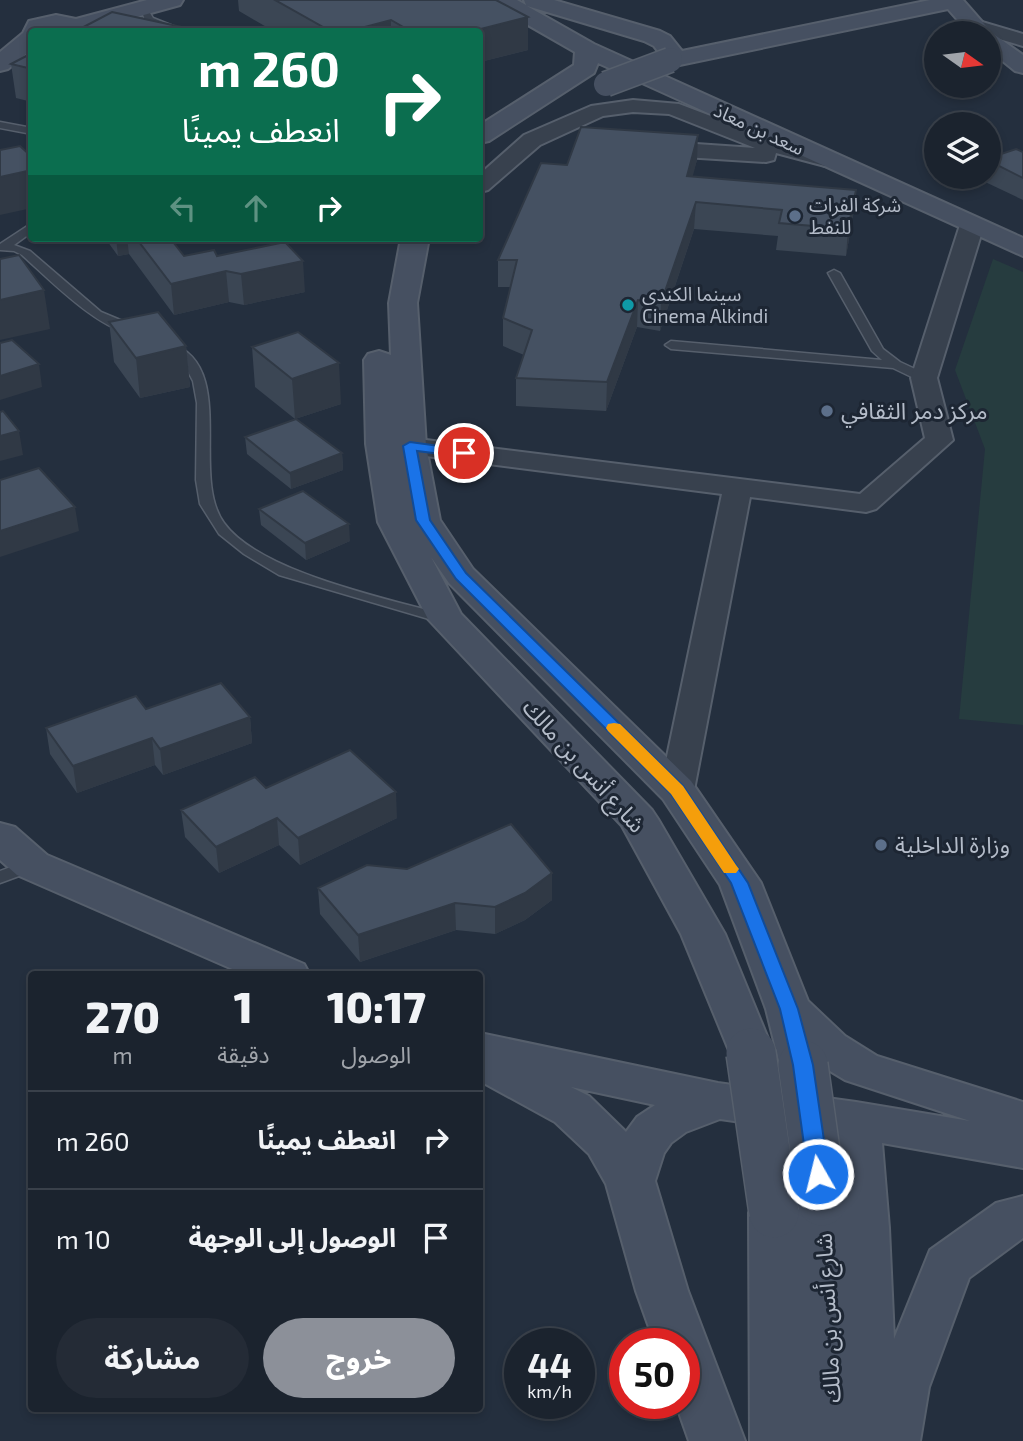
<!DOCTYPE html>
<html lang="ar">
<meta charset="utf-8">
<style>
body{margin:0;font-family:"Exo 2","Noto Sans Arabic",sans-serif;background:#242b36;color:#f1f3f6;direction:rtl;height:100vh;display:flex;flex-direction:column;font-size:26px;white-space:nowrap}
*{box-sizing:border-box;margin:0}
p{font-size:23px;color:#a0a4aa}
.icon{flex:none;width:38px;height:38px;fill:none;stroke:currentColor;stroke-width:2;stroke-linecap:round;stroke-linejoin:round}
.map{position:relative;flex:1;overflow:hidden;direction:ltr}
.details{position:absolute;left:28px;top:971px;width:455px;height:441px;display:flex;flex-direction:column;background:#1b232e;border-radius:7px;box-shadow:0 4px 10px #0003,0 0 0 2px #39404a;direction:rtl}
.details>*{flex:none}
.guide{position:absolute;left:28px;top:28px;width:455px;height:214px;border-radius:7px;box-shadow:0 4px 10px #0003,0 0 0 2px #39404a;direction:rtl;background:#0b6e4f;color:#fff;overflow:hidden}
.needle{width:46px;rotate:104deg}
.tools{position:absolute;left:924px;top:21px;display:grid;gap:14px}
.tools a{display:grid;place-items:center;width:77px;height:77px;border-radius:50%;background:#1b232e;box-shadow:0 4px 10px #0003,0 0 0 2px #39404a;font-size:35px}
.speed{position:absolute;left:504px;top:1328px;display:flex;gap:14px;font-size:35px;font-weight:700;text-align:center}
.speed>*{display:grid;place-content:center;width:91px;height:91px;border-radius:50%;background:#1b232e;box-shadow:0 4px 10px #0003,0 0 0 2px #39404a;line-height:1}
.speed small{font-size:18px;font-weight:400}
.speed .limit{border:10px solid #d22;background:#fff;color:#111}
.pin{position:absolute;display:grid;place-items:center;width:60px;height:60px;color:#fff;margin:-30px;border:4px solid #fff;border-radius:50%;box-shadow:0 2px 7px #0007}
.me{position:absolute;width:77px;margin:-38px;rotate:352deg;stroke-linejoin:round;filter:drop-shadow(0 0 5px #0008)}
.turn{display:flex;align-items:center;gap:24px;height:147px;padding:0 28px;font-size:32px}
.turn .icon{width:91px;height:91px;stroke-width:2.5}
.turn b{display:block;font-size:49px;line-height:60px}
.lanes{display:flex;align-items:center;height:66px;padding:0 28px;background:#0003;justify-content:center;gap:35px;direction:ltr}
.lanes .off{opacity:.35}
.eta{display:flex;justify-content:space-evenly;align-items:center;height:119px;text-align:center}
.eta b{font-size:42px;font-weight:800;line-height:49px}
.button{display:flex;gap:14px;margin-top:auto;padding:14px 28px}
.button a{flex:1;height:80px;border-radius:42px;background:#8c9099;color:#fff;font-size:28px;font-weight:800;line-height:80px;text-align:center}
.button a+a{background:#242b36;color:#f1f3f6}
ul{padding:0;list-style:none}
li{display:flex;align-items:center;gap:21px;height:98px;padding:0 28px;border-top:2px solid #39404a}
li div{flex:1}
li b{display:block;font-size:26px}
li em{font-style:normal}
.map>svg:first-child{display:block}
.green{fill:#263c3f}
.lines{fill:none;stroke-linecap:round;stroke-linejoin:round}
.lane-casing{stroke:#565f6c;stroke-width:3}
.street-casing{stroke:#565f6c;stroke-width:4}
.secondary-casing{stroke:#565f6c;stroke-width:4}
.lane{fill:#38414e;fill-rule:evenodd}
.street{fill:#38414e;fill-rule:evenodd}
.secondary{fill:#465061;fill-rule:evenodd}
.secondary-bridge-far1-casing{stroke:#565f6c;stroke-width:27;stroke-linecap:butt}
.secondary-bridge-casing{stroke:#565f6c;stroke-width:52;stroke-linecap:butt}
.secondary-bridge-far1{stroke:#465061;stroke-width:24}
.secondary-bridge{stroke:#465061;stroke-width:49}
.wall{fill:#3b4654}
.shaded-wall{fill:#303945}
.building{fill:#455162;stroke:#303945;stroke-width:2}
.route{fill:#1a73e8;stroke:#114b97;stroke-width:2}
.slow{fill:#f59e0b}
.service-dot{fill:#5c6f8a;stroke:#1d2633;stroke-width:2.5}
.culture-dot{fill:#0f9aa8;stroke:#1d2633;stroke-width:2.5}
.labels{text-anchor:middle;stroke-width:6;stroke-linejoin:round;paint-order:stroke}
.far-street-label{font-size:19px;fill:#b4bcc9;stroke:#1d2633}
.far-poi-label{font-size:19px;fill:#b4bcc9;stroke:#1d2633;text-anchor:start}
.poi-label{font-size:23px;fill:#b4bcc9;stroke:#1d2633;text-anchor:start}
.street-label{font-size:23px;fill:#b4bcc9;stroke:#1d2633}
</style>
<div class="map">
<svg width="1023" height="1441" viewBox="0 0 1023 1441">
<rect width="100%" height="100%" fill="#242f3e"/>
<path class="green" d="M993,259L1023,272V725L959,719L985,449L955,370Z"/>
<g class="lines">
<g class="lane-casing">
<path id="lane" d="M139,5H145L153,18L188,32H174L146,22Z
M0,122L32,128V134L0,128Z
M32,223V232L14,245L30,251L101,312L137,327V333C105,337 46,276 22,255L14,251L0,250V244Z
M834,270L840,273L883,349L900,362L928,375V381H920L893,368L671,349L665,345L671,341L882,360L872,351L828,273Z
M170,343C239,366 189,475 224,523C260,573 390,599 449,616L451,619L449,622H439L279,575L244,554L219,534L200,504L196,480L197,403L193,381L184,364L164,347Z
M32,859L38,861L41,865L38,869L0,883V871Z"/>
</g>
<g class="street-casing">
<path id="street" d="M972,19L1023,34V46L989,36V33L965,29L962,25L965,21Z
M633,100L679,104L766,137L833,154L836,159L833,164L825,166L776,153L774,160L766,162L652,155L644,153L641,148L644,143L652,141L755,148L669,114L633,112L603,116L540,145L488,190L480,192V174L524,135L591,106Z
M972,218L980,220L984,225L937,378L953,440L876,509L866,512L750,497L694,790L689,798L677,801L665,798L660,790L722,494L410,454L400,452L396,446L400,440L410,438L860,494L925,438L911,378L960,225L964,220Z"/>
</g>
<g class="secondary-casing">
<path id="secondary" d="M147,0H183L180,5L82,32H60L61,29L32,32V49L8,69L0,71V52L23,33L29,21L56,15L76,19Z
M490,0H517L526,5L524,0H554L660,31L670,36L682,51L930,0H963L992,33L1023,55V73L1015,71L989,50V33H969L948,9L670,67L662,65L658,60L660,54L654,46L644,41L527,6L594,44L1023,238V256L598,63L594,73L489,141L480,143V125L574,65L575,52L493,5Z
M401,238H429L417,303L426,446L440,520L473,569L691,781L761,883L808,1001L845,1036L877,1056L1023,1102V1168L882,1143L889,1228L894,1339L930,1250L996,1203L1023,1196V1238L969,1278L929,1387L920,1441H806L803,1360L806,1441H750L749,1213L756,1199L774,1193L792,1199L798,1210L797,1201L804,1187L822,1181L836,1186L833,1135L720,1119L686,1132L671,1143L664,1153L655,1181L688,1291L745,1441H689L676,1404H684V1344H655L636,1291L606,1184L589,1154L555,1122L480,1081V1033L718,1083L856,1102L970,1121L845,1080L825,1068L819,1077L803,1082L787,1077L780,1065L766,1009L720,885L663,799L449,583L431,557L461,614L652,810L658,819L725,934L774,1053L767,1065L751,1070L735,1065L681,934L622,826L428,619L378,522L366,444L364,360L368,354L379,351L391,355L389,303ZM571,1087L655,1105L637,1117L626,1132L589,1096Z
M0,823L15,827L47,855L304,964L310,975H246L17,875L0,860Z"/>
</g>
<use href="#lane" class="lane"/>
<use href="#street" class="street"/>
<use href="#secondary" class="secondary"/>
<g class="secondary-bridge-far1-casing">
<path id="secondary-bridge-far1" d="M606,84L670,60"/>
</g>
<g class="secondary-bridge-casing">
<path id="secondary-bridge" d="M751,1053L774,1213
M803,1065L822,1201"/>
</g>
<use href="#secondary-bridge-far1" class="secondary-bridge-far1"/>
<use href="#secondary-bridge" class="secondary-bridge"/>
</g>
<path class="wall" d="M238,0H497L528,17V50L480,62V32H275L239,11Z
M32,53V102L16,98L11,64Z
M1023,152V200L981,180L982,177H989V158Z
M697,160L692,176L856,190L853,216L846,256L776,250L778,236L694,229L660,331L637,327L606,411L516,406V378L524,355L503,346V318L511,287H498V260L567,165Z
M105,238H189L172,241L184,256H217L305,292L244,305L229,302L174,315L129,254L118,256Z
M109,322L186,346L190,387L140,398L114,362Z
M252,347L341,404L295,419L255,387Z
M245,437L342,453L343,470L291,489L247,454Z
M259,509L350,541L306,560L261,525Z
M146,709L250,717L252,743L163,775L155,765L77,793L50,754L46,728Z
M266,788L397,818L300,865L279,845L219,873L185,837L181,810Z
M407,869L552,873V900L525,920L495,934L456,930L360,962L320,914L318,888Z"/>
<path class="shaded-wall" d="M528,17V50L480,62V32H469Z
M391,20V32H346Z
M698,135L697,160L686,202L687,176Z
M32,170V208L0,215V177Z
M856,190L853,216L846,256L848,229Z
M696,202L694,229L660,331L661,303Z
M116,238H127L129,254L118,256Z
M153,238H189L154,245Z
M303,261L305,292L244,305L241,274Z
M226,271L229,302L174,315L171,284Z
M44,290L50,329L0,340V300Z
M638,300L637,327L606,411L607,382Z
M186,346L190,387L140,398L136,358Z
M339,363L341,404L295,419L292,379Z
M39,364L42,387L0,400V376Z
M19,431L23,455L0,461V436Z
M342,453L343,470L291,489L290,473Z
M75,507L79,531L0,557V531Z
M349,524L350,541L306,560L305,543Z
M250,717L252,743L163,775L160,749Z
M152,738L155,765L77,793L73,766Z
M396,792L397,818L300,865L298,838Z
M277,818L279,845L219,873L216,847Z
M552,873V900L525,920L495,934V907Z
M455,903L456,930L360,962L358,935Z"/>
<path class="building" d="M275,0H496L528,17L469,32H412L391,20L346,32H332Z
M112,12L205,32H74Z
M32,53V69L11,64Z
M581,127L698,135L687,176L856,190L848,229L779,223L782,210L696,202L661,303L638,300L607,382L516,378L532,330L503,318L517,260H498L541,163L567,165Z
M20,146L32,157V170L0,177V150Z
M1016,149L1023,152V178L989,161V158Z
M136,238H170L184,256L214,250L217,256L285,242L303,261L241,274L226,271L171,284Z
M19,255L44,290L0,300V259Z
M158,312L186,346L136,358L109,322Z
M298,332L339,363L292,379L252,347Z
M12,340L39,364L0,376V343Z
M3,411L19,431L0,436V412Z
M296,419L342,453L290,473L245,437Z
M39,468L75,507L0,531V480Z
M303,491L349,524L305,543L259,509Z
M221,683L250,717L160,749L152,738L73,766L46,728L136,696L146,709Z
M350,750L396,792L298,838L277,818L216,847L181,810L255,777L266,788Z
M511,824L552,873L525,893L495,907L455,903L358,935L318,888L367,865L407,869Z"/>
<path class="route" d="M410,442L469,450V456L464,457L417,451L430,520L466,573L683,786L748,883L798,1009L813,1065L829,1174L826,1180L818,1182L811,1180L808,1174L793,1065L780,1009L731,883L671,794L456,579L416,520L403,446Z"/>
<path class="slow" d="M614,723L620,724L683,786L736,865L739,869L736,873H724L671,794L608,731L606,728L608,724Z"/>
<g class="service-dot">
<circle cx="795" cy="216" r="7"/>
<circle cx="827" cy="411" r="7"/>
<circle cx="881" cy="845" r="7"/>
</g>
<circle class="culture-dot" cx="628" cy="305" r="7"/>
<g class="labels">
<g class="far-street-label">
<text transform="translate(759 129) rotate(25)" y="7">سعد بن معاذ</text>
</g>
<g class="far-poi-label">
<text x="809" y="212">شركة الفرات<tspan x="809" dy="22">للنفط</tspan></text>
<text x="642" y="301">سينما الكندي<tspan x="642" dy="22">Cinema Alkindi</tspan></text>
</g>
<g class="poi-label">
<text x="841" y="419">مركز دمر الثقافي</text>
<text x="895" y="853">وزارة الداخلية</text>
</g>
<g class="street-label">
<text transform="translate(584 766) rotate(48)" y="8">شارع أنس بن مالك</text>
<text transform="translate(828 1318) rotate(-93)" y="8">شارع أنس بن مالك</text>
</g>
</g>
</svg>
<div class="tools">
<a><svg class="needle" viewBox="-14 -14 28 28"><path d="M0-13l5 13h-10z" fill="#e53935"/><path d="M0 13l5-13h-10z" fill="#a0a4aa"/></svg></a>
<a><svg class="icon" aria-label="layers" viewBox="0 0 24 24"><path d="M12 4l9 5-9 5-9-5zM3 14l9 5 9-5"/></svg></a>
</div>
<div class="speed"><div>44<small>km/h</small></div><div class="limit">50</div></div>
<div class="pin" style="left:464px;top:453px;background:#d93025"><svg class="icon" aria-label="arrive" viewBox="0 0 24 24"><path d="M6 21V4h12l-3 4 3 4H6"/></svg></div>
<svg class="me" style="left:818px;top:1174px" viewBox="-20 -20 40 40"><circle r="17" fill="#1a73e8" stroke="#fff" stroke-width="3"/><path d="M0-11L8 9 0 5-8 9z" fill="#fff"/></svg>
<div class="guide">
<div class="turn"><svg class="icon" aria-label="right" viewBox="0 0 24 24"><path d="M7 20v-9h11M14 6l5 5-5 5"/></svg><div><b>260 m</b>انعطف يمينًا</div></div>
<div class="lanes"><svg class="icon off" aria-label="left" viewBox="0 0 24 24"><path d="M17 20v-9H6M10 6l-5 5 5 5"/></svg><svg class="icon off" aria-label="ahead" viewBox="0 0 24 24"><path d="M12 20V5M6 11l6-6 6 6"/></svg><svg class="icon" aria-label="right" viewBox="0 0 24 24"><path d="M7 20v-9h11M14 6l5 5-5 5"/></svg></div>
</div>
<section class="details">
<div class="eta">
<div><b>10:17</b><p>الوصول</p></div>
<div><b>1</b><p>دقيقة</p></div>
<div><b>270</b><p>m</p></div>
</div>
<ul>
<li><svg class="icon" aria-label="right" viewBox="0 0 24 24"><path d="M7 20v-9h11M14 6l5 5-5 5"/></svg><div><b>انعطف يمينًا</b></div><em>260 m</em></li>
<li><svg class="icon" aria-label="arrive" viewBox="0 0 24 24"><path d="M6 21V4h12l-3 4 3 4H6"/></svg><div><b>الوصول إلى الوجهة</b></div><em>10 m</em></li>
</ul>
<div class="button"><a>خروج</a><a>مشاركة</a></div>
</section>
</div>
